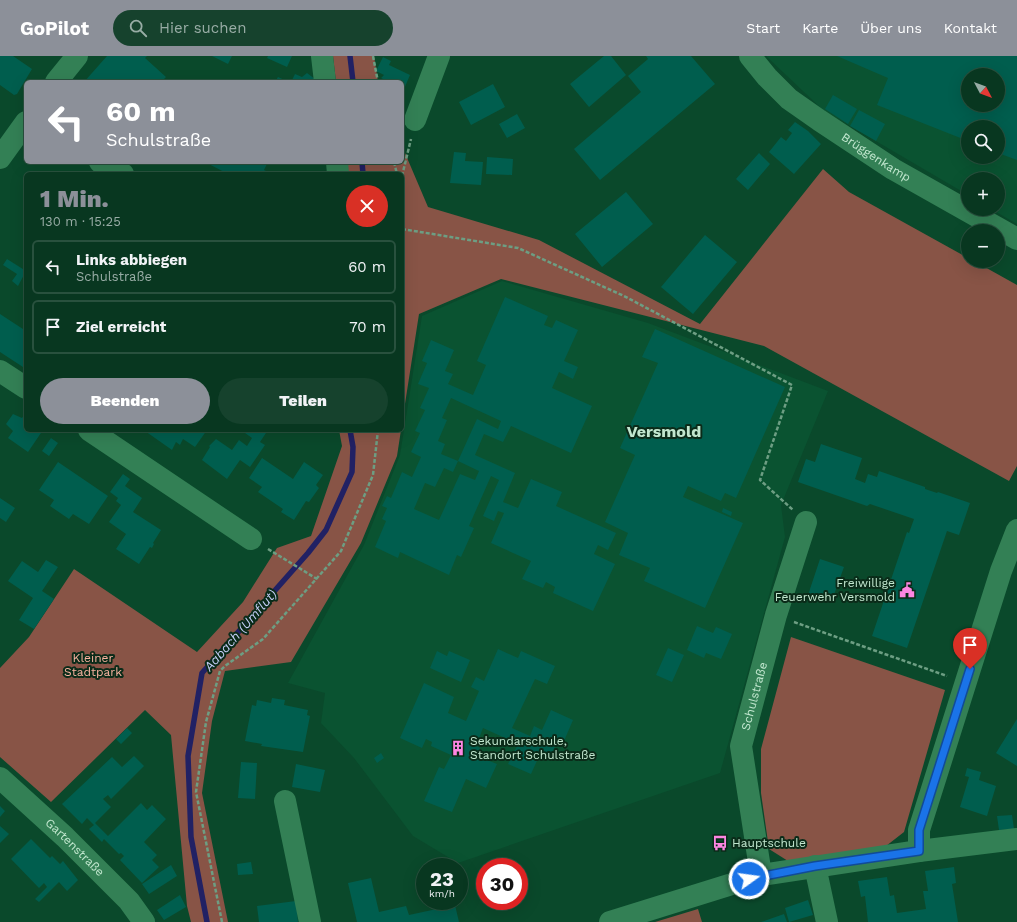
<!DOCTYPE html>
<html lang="de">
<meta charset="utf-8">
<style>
body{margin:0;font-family:"Work Sans",sans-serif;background:#16422d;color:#f1f3f6;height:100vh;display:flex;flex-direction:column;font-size:15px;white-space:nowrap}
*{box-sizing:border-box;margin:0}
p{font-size:13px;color:#98aca5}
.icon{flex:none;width:22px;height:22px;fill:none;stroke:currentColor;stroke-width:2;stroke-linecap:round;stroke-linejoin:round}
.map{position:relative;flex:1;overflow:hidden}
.sheet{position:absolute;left:24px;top:116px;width:380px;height:260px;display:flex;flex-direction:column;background:#083720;border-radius:6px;box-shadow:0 4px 16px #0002,0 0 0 1px #29513e}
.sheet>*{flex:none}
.hud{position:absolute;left:24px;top:24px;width:380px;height:84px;border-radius:6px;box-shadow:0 4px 16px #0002,0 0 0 1px #29513e;background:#8c9099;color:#fff;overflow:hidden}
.needle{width:26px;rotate:131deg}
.tools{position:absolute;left:961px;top:12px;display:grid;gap:8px}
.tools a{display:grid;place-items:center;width:44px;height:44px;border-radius:50%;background:#083720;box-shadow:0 4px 16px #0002,0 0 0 1px #29513e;font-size:20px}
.speed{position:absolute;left:416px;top:802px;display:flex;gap:8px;font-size:20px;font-weight:700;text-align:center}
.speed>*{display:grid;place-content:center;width:52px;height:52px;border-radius:50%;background:#083720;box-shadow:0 4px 16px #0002,0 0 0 1px #29513e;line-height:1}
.speed small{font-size:10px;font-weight:400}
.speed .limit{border:6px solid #d22;background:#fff;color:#111}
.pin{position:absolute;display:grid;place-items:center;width:34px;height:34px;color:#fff;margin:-41px -17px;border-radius:50% 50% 50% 0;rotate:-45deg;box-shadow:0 0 4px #0007}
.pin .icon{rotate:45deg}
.me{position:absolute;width:44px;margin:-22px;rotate:76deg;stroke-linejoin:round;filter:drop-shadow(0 0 3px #0008)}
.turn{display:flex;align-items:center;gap:14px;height:84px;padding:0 16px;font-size:18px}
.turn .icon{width:52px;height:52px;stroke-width:2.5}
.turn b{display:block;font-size:28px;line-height:34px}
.round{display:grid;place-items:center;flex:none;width:42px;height:42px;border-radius:21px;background:#16422d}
.headline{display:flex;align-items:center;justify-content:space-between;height:68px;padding:0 16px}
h1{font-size:24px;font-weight:800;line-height:30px;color:#8c9099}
.action{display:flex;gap:8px;margin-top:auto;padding:8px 16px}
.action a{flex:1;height:46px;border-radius:24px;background:#8c9099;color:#fff;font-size:16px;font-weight:800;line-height:46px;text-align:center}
.action a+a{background:#16422d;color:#f1f3f6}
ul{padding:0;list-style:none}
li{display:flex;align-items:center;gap:12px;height:54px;margin:0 8px 6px;padding:0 8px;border:2px solid #29513e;border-radius:6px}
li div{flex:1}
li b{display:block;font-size:15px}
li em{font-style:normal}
header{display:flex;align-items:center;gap:24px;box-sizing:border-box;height:56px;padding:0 20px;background:#8c9099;color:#fff}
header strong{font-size:19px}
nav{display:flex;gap:22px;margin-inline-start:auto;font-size:14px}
.search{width:280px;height:36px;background:#16422d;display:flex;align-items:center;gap:10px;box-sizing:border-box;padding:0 14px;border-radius:22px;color:#98aca5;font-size:15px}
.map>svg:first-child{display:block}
.built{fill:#0a5331;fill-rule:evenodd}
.green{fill:#885446}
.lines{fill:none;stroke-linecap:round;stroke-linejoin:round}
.stream{stroke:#212164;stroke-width:5.5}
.building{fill:#005e4e;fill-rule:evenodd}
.path{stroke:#6d9e83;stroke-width:2.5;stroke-dasharray:4 2;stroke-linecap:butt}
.minor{stroke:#338055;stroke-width:22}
.route-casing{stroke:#114b97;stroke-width:10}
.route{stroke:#1a73e8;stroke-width:7}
.labels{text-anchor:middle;stroke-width:4;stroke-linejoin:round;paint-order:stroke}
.street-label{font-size:12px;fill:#c2e7cf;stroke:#0b2b19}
.poi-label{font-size:12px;fill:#c2e7cf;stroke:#0b2b19;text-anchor:start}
.park-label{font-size:12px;fill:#f9b3a0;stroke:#0b2b19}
.water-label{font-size:13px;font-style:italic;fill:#c5cef7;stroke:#0b2b19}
.district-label{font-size:16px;font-weight:bold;fill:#c2e7cf;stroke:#0b2b19}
</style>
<header>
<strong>GoPilot</strong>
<div class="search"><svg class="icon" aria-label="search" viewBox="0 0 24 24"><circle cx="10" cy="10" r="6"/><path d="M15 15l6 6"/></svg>Hier suchen</div>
<nav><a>Start</a><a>Karte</a><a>Über uns</a><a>Kontakt</a></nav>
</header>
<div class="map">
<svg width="1017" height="866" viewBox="0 0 1017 866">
<rect width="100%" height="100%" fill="#0a492b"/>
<path class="built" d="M766,0H1017V168L991,153H998V123H968V139L823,54ZM968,19H998V49H968ZM968,71H998V101H968Z
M502,225L648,267L828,335L781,449L785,481L720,717L458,807L413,780L354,702L321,667L325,637L288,627L364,489L400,399L422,260Z"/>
<path class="green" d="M333,0H374L378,26H336Z
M402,90L428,151L539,184L700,268L823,113L849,136L968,202V205H974L1017,229V410L1009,425L764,290L501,223L419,258L402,367V118H348L346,106H402Z
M339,374H401L397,400L361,487L291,606L225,615L212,665L202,737L228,866H191L187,850L171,679L145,654L51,746L0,701V612L29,581L74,513L197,596L243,546L277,492L311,480L342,390Z
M791,581L945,634L904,776L886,790L788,805L769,793L761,737V693Z
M698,853L702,866H655Z"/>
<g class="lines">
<path class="stream" d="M350,0L353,26
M362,106L363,118
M207,866L191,781L188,700L202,617L308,497L326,474L352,416L353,391L350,374"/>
</g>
<path class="building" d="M0,0H13L32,13L17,38L14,39L0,29Z
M107,0H147L145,2L166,21L161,26H84Z
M212,0H232L228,8Z
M268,0H292L287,11L267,2Z
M604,0H611L626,19L589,51L570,28Z
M646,0H691L715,28L600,124L574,93L641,36L628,20L648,3Z
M837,0H1017V104L998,97V71H968V85L877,49L888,22ZM968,19H998V49H968Z
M383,1L391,5L389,9L410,19L404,33L402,32V26H389L381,22L384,19L376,15Z
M307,17L319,26H291L295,18L302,21Z
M278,21L289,26H275Z
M493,28L505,51L471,69L459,46Z
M833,39L857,53L848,68L825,53Z
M859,54L885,68L876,85L850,70Z
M517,58L525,72L507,82L499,68Z
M795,66L808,75L821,88L794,118L769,96L781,81L786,85L792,77L788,74Z
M454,96L466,97L465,105L483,106L481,129L450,127Z
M759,97L770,108L748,134L736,123Z
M487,101L513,103L512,119L486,118Z
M205,106H268L264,114L272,118H228Z
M626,136L653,168L602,211L575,178Z
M705,179L737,206L693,258L661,231Z
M7,203L26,215L18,230L12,225L17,218L3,209Z
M505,241L548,260L544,269L552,272L556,264L578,274L564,305L578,311L573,323L559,316L552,332L592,350L571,397L511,370L503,386L484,378L475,399L515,417L503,446L518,452L531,423L562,436L556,450L616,477L608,494L598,489L594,498L615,508L593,555L553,537L555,531L546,526L543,532L522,523L531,505L491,487L504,457L498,455L494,465L483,460L499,424L491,420L469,470L474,472L461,501L457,499L449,519L400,496L398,502L375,491L386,465L382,463L387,452L382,450L387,440L391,442L402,416L412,421L421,401L411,396L420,377L415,375L425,354L420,352L429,332L418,328L427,307L422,305L431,284L454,294L445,315L453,318L448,328L473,339L486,309L477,305ZM451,342L501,365L498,373L477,363L458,405L479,415L475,424L460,418L439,464L414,453L425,427L435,431L444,412L453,416L458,405L441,398L445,388L438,385L447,364L442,362Z
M0,258L26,275V313L0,296Z
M655,273L785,331L736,442L725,437L721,445L688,430L683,441L743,467L705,552L644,525L650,512L619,499L628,477L605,466L635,399L620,392L658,307L642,301Z
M26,356V374H43L28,396L8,382L13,375L6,368L13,358L22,362Z
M146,374H207L195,391L183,383L180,389L176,386L172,394L145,375Z
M247,374H268L260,386L265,389L250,411L240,404L227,423L202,404L210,391L209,390L216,383L232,394L239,384L247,390L252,382L245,377Z
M51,382L58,387L49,400L42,395Z
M821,388L862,402L855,423L865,427L868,418L877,421L879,415L925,431V433L937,437L938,436L970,447L959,479L947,475L907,592L872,580L907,476L909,477L914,463L870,448L867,450L798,426L806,403L815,406Z
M262,402L293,423L304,406L323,419L316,429L319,432L309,446L306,445L294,464L281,456L283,453L258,436L262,431L249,422Z
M58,406L108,440L89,468L73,458L69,463L50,450L54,444L39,434Z
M123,418L130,423L125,430L142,442L133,456L161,474L153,487L154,488L152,492L150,491L139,508L116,493L126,478L109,466L121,449L116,445L118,442L110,436Z
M0,442L15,452L6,466L0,462Z
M723,452L732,456L731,460L722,456Z
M820,503L844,511L831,547L808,539Z
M46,504L58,511L42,535L54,543L34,573L19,564L33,542L8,525L22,505L38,516Z
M697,570L713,577L716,571L732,578L721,603L706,597L704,602L687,594Z
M668,592L684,599L672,626L656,619Z
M498,593L518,602L521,595L555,610L547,628L535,623L512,672L530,680L534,670L542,674L551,654L573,664L564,685L559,682L550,702L540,698L531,718L508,708L518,688L483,672L476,690L480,692L477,700L497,708L486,732L466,723L452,756L424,745L439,711L444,713L451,699L431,690L432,686L426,683L422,692L400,682L424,627L454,641L448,657L466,665L479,635L471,631L476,621L484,625Z
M437,595L447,600L449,595L470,604L461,626L430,612Z
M272,642L285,644L284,649L308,654L307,659L310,660L303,696L261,690L262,688L245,685L252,649L256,650L257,644L271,647Z
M1017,663V710L996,697Z
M127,672L132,677L121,688L116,683Z
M381,697L384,702L377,707L374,702Z
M134,700L144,710L111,743L108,739L103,743L111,751L95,767L108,780L141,747L147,754L152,749L166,763L144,786L157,799L152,804L159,811L142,827L120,804L124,800L121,797L119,798L104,783L102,786L89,773L94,769L87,762L82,768L62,748L112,701L122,711Z
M241,706L257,707L255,743L238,742Z
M296,708L325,714L320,736L292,731Z
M967,712L981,716L979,724L996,730L987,760L960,751L969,721L965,720Z
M0,750L5,755L0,761Z
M1012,759L1014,773L999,774L997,760Z
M0,770L9,778L0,787Z
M31,783L50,802L52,800L60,808L63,805L78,824L67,835L59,826L39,846L35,843L47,831L44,827L39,832L11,803Z
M251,806L253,818L238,819L237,808Z
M171,809L177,820L149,838L142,828Z
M954,811L956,827L952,828L958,866H868L865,840L861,841L858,825L887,821L890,840L894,839L897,857L926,853L923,835H928L925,815Z
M459,818H462L465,835L459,836Z
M371,822L379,856L406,850L409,859L455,849L459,866H357L348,827Z
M180,839L186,851L164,864L157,854Z
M808,844L813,859L789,866L785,852Z
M296,845L298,866H259L257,850Z
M784,858L787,866H761Z"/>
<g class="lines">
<path class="path" d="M373,0L378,26
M394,106L397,118
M402,120L411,83
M402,168V176
M402,173L518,192L624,240L792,329L760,424L793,454
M268,493L317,523
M794,566L947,620
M222,866L196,736L206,666L220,615L225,610L263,583L341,495L373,419L378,374"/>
<g class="minor">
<path d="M322,0L325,26"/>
<path id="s1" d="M750,0L767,21L789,43L819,64L893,113L1017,183"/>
<path d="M56,26L77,0"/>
<path d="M415,64L439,0"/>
<path d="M0,102L26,66"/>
<path d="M100,106L123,118"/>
<path d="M337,106L338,118"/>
<path d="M0,315L26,332"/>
<path d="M89,374L251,483"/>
<path id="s2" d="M0,722L65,781L129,845L144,866"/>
<path d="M285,745L310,866"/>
<path d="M919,795V774L1001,515L1017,474"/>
<path d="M815,810L827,866"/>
<path id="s3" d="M761,819L741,690L776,559L806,466"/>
<path d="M610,866L761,819L919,795L1017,783"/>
</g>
</g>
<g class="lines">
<g class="route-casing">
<path id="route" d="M749,823L815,810L919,795V774L970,613"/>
</g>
<use href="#route" class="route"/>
</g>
<defs>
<g id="civic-bare" transform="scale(1.2)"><path d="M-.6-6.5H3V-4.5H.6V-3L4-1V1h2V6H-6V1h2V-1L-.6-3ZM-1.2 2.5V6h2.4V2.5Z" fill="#fd86e2" stroke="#0b2b19" stroke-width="2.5" paint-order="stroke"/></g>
<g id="building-bare" transform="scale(1.2)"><path d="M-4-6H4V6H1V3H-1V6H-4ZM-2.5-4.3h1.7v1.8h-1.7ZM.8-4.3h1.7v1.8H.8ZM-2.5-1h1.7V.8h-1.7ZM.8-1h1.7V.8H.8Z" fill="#fd86e2" stroke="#0b2b19" stroke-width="2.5" paint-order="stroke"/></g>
<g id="bus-bare" transform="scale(1.2)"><path d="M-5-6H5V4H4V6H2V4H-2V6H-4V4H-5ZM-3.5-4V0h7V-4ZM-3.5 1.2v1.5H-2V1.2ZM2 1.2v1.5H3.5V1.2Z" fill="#fd86e2" stroke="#0b2b19" stroke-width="2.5" paint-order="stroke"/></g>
</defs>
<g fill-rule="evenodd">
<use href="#civic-bare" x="907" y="534"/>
<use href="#building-bare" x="458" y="692"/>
<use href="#bus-bare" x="720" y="787"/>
</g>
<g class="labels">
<g class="street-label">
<text dy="4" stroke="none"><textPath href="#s1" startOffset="163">Brüggenkamp</textPath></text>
<text dy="4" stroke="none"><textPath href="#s3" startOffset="182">Schulstraße</textPath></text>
<text dy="4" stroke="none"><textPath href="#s2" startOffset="102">Gartenstraße</textPath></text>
</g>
<g class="poi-label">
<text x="895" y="531" text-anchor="end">Freiwillige<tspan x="895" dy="14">Feuerwehr Versmold</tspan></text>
<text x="470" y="689">Sekundarschule,<tspan x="470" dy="14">Standort Schulstraße</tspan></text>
<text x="732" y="791">Hauptschule</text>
</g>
<g class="park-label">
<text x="93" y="606">Kleiner<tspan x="93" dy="14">Stadtpark</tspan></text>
</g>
<g class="water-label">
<text transform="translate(240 574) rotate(-49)" y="5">Aabach (Umflut)</text>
</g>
<g class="district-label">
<text x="664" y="381">Versmold</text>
</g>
</g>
</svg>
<div class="tools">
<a><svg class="needle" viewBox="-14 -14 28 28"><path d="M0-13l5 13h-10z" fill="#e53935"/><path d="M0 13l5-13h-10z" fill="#98aca5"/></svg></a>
<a><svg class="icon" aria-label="search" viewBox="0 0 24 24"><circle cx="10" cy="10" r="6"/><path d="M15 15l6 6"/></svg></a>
<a>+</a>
<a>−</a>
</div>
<div class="speed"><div>23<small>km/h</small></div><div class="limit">30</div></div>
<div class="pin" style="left:970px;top:613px;background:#d93025"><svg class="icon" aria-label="arrive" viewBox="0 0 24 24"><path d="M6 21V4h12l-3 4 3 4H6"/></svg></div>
<svg class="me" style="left:749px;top:823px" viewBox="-20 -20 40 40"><circle r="17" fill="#1a73e8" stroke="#fff" stroke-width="3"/><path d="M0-11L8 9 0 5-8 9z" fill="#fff"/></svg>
<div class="hud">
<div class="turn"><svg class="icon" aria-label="left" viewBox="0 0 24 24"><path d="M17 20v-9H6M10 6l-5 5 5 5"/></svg><div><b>60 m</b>Schulstraße</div></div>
</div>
<section class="sheet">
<div class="headline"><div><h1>1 Min.</h1><p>130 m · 15:25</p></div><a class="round" style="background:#d93025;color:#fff"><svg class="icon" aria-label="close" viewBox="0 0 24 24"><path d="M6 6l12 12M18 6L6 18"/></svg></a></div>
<ul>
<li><svg class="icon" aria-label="left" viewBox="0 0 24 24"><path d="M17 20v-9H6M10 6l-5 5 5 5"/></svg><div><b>Links abbiegen</b><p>Schulstraße</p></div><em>60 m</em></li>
<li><svg class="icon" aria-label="arrive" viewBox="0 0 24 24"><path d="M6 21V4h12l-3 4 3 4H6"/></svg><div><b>Ziel erreicht</b></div><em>70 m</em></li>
</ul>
<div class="action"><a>Beenden</a><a>Teilen</a></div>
</section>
</div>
